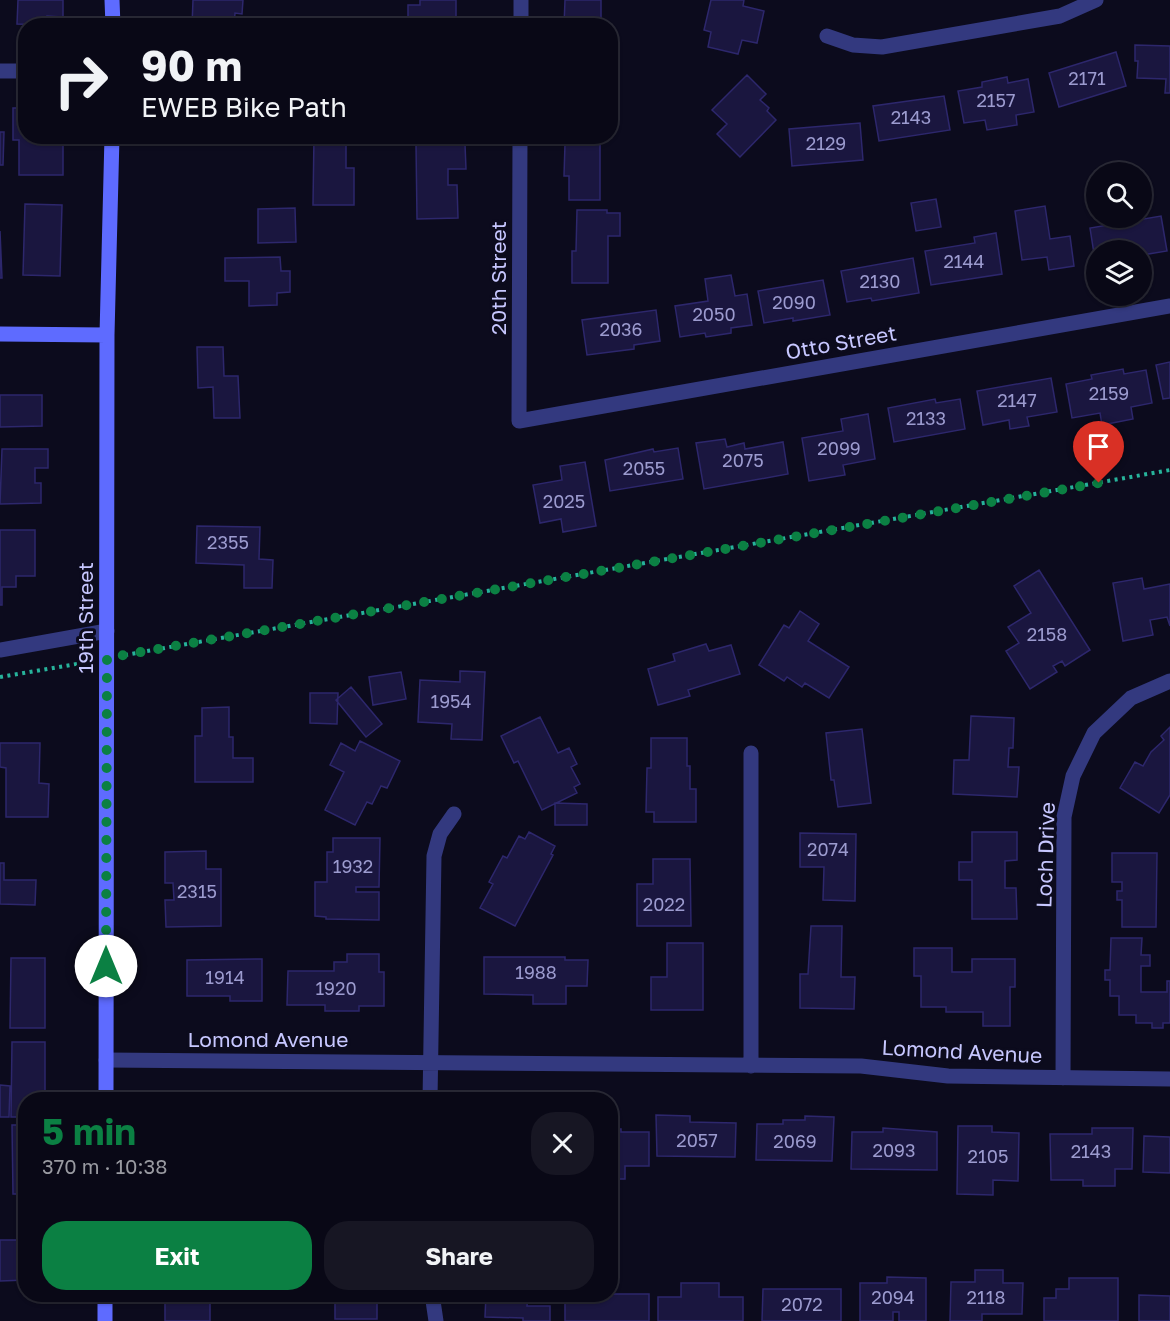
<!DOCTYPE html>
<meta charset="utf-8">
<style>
body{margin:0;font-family:"Golos Text",sans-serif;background:#171623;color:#f1f3f6;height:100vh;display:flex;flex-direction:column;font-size:22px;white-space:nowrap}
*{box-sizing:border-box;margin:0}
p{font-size:20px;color:#999aa1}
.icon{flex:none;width:33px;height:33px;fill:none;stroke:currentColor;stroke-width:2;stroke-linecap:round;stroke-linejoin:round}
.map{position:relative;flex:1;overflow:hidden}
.side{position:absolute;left:18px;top:1092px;width:600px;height:210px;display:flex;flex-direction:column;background:#090816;border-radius:24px;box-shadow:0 2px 4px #0004,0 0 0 2px #292935}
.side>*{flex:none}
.hud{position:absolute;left:18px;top:18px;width:600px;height:126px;border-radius:24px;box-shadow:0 2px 4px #0004,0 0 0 2px #292935;background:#090816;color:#f1f3f6;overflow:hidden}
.buttons{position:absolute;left:1086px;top:162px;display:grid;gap:12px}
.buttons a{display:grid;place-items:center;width:66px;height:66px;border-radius:50%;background:#090816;box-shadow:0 2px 4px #0004,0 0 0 2px #292935;font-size:30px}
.pin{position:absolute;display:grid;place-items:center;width:51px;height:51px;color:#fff;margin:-62px -26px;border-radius:50% 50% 50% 0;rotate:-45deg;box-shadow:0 0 6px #0007}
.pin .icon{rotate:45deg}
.me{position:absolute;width:66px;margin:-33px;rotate:0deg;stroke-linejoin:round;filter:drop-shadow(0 0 4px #0008)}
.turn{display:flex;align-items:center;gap:21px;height:126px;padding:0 24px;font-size:27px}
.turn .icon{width:78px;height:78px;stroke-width:2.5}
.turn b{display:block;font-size:42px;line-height:51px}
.round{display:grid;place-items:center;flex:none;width:63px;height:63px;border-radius:24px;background:#171623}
.summary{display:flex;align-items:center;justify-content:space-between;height:102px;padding:0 24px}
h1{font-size:36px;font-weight:700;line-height:45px;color:#0b8043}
.primary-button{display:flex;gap:12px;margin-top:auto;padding:12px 24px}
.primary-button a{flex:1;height:69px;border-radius:24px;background:#0b8043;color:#fff;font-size:24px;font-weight:700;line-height:69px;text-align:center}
.primary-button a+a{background:#171623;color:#f1f3f6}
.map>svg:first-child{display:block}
.building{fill:#1a163f;stroke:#2d276c;stroke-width:1.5}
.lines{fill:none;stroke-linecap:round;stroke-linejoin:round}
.path{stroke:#27b39b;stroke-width:4;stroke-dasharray:3 4.5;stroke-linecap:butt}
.street{stroke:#33397f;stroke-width:15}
.secondary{stroke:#5e6bff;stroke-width:15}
.route{stroke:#0b8043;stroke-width:10;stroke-dasharray:0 18}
.labels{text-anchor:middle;stroke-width:6;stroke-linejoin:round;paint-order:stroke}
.number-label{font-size:18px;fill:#9c9bcf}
.street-label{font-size:21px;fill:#c7c7ff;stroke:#0c0b1d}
</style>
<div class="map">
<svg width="1170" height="1321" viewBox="0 0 1170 1321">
<rect width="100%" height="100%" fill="#0c0b1d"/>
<path class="building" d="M18,0H63V17L47,16V25L17,24Z
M193,0H243L242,14L235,13L234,26H192Z
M420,0H456V26H408V5H420Z
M565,0H601V26H564Z
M711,0H744L743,6L764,11L757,43L742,40L738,54L708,47L711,32L704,30Z
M1135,45L1170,46V93H1165L1166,79L1137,78L1138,61H1135Z
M1116,52L1126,86L1059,107L1049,73Z
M747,75L766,94L760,100L769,108L767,111L776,120L740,157L717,134L727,124L712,110Z
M1007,77L1008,83L1028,79L1034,112L1016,115L1017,125L987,130L985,120L964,123L958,91L982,87V82Z
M944,96L950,130L879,141L873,106Z
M13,108H26V136H63V175H19V140H13Z
M860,123L863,160L792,166L789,129Z
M0,132H4L3,165H0Z
M314,136H346V168H354V205H313Z
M569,136H600V200H569V176H564L565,144H569Z
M416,144H465L466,169H448V185H457L458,218L417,219Z
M936,199L941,227L916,231L911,203Z
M25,204L62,205L60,276L23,275Z
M1045,206L1050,239L1070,236L1074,266L1049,270L1047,257L1022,260L1015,211Z
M295,208L296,242L258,243V209Z
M577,210H607V213H620V236H608V283H572V251H576Z
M1161,216L1167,251L1142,255V250H1096L1095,260L1090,228Z
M0,231L2,278H0Z
M996,233L1002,274L931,285L925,251L975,243L974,237Z
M280,257L281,271H290V292L277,293V305L249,306V281H225V258Z
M913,258L919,293L872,301L871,298L847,302L841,271Z
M731,275L735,296L747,294L752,325L731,328V333L706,337L705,333L680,337L675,306L708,301L705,279Z
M823,280L830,315L793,321V318L764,323L758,291Z
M656,310L660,341L634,345V349L587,355L582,320Z
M197,347H223L224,376H238L240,418H214L213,387L198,388Z
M1170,362V398L1163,399L1156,365Z
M1123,369L1124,374L1146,370L1152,403L1131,407L1133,419L1102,425L1100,413L1072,418L1066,384L1092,379L1091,375Z
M1051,378L1057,412L1027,417L1029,426L1010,429L1009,420L983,425L977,391Z
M0,395H42V426L0,427Z
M935,399L936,403L960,399L965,429L894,442L888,408Z
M868,414L875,459L843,465L845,475L809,481L802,438L843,431L841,419Z
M725,439L727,447L744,443L745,449L783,442L788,474L704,489L696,443Z
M678,448L683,479L610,491L605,460L653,449L654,452Z
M2,449H48V468H35V483H41V503L0,504Z
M585,462L596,526L563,532L561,519L540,523L533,485L562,480L560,466Z
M197,526L260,527L259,559L273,560L272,588H244V565L196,563Z
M0,530H35V576H16V587H2V605H0Z
M1039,570L1090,650L1065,666L1062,661L1053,666L1057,672L1030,689L1006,651L1019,643L1008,627L1031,613L1014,586Z
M1142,578L1144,589L1170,584V626L1167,617L1150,620L1153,635L1123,641L1113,583Z
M800,611L819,624L808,641L849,667L829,698L805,683L802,687L787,677L784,681L759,665L784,625L789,628Z
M706,644L709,651L731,645L740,674L688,690L690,696L658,705L648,669L675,661L673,654Z
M460,671L485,672L482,740L451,739L452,724L418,722L420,680L460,682Z
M401,672L406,699L373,705L369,677Z
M351,687L382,724L366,737L336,700Z
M310,693H338L337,724L310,723Z
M229,707V737H233V758H253V782H195V736H202V708Z
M971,716L1014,718L1013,748H1009L1008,767H1019L1017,797L953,794L954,760H969Z
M540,717L558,753L569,748L577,764L571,767L580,784L574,787L577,793L542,810L518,761L514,763L501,736Z
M1170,727V795L1159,813L1120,788L1135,762L1143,766L1151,752L1164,740L1161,736Z
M862,729L871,803L838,807L834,780H831L826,733Z
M651,738H687V766H690V789H696V822H654V812H646L647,768H651Z
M360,741L400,761L387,788L381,786L372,804L367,802L355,825L325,810L344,772L330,765L341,743L355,751Z
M0,743H40L39,783L49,784L48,817H6V768L0,767Z
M555,803L587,804V825H555Z
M529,832L555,846L551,854L553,855L515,926L480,908L493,884L489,882L503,856L507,858L519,836L525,839Z
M972,832H1017V860L1005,861V888H1016L1017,919H972V880H959V862H972Z
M800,833L856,834L855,901L823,900L824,867H800Z
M333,838H380L379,887H356V892H379V920L326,919V917L315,916V882H327V852H333Z
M206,851V869H221V926L166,927L165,900H174L173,883H165V852Z
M1112,853H1157L1156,927H1122V900H1117V891H1122V882H1112Z
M653,859H690L691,926H637V884H653Z
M0,863H4V880H36L35,905L0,904Z
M811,926H842L841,977H855L854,1009L800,1008V974H808Z
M1111,938H1142L1141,955H1150V966H1141V992H1167V981H1170V1023H1163V1028H1152V1023H1136V1015H1119V996H1110V980H1105V970H1110Z
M667,943H703V1010H651V977H667Z
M914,948H952V972H972V959H1015V987H1010V1026H983V1012H946V1007H921V976H914Z
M347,954H379V972H384V1006H359V1011H325V1005H287L288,971H334V962H347Z
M484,957H565V960H588L587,986H566V1004H533V995L484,994Z
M11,958H45V1028H10Z
M262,959V1001H230V996H187V960Z
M12,1042H45V1100H26V1117H11Z
M0,1085L10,1086L9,1117H0Z
M656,1115L690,1116V1122L736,1123L735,1157L657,1156Z
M805,1116L834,1117L832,1161L756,1160L757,1124H783V1120H805Z
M12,1125H26V1194H13Z
M958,1126H992V1132L1019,1133L1018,1181L993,1180V1195L957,1194Z
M883,1128L937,1132V1170L851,1169L852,1132H883Z
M1092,1128H1133L1132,1169H1115V1186H1083V1180H1051L1050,1134H1092Z
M610,1129H621V1132H649V1166H625V1179H610Z
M1144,1136L1170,1137V1173L1143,1172Z
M0,1240H26V1280L0,1281Z
M975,1270H1003V1283H1023L1022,1314H982V1321H950L951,1282H975Z
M887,1277L926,1278V1321H899V1312H893V1321H860V1283H887Z
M1069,1278H1118V1321H1044V1298H1056V1289H1069Z
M681,1283H719V1297H743V1321H658V1297H681Z
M763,1289H841V1321H762Z
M335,1294H377V1319H335Z
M486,1294H528L527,1306H550V1321H523V1318L485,1317Z
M565,1294H649V1321H565Z
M1139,1295L1170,1296V1321H1139Z
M165,1297H210V1321H165Z"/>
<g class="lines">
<path class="path" d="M125,655L1170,470
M0,677L88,662"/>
<path class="street" d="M521,26V0
M827,36L853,45L882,47L1060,16L1096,0
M0,71H26
M520,136L519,421L1170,306
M0,650L107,631
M751,753V1066
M106,1060L861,1066L948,1076L1170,1079
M1063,1078L1064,817L1073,776L1094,733L1131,698L1170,681
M430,1100L434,856L440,834L454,814
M432,1294L436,1321"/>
<path class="secondary" d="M112,0L113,26
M0,334L107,335
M106,1100L107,335L112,136
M105,1321V1294"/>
</g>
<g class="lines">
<path class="route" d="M106,966L107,658L1099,483"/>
</g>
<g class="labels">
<g class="number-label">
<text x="1087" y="85">2171</text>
<text x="996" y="107">2157</text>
<text x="911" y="124">2143</text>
<text x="826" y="150">2129</text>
<text x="964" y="268">2144</text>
<text x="880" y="288">2130</text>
<text x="794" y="309">2090</text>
<text x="714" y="321">2050</text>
<text x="621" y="336">2036</text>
<text x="1109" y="400">2159</text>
<text x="1017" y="407">2147</text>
<text x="926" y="425">2133</text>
<text x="839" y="455">2099</text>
<text x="743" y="467">2075</text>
<text x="644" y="475">2055</text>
<text x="564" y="508">2025</text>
<text x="228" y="549">2355</text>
<text x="1047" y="641">2158</text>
<text x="451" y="708">1954</text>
<text x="828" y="856">2074</text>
<text x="353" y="873">1932</text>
<text x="197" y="898">2315</text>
<text x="664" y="911">2022</text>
<text x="536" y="979">1988</text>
<text x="225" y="984">1914</text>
<text x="336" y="995">1920</text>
<text x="697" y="1147">2057</text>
<text x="795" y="1148">2069</text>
<text x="894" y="1157">2093</text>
<text x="1091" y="1158">2143</text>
<text x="988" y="1163">2105</text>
<text x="893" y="1304">2094</text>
<text x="986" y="1304">2118</text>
<text x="802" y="1311">2072</text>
</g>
<g class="street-label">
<text transform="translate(499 278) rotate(-90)" y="7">20th Street</text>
<text transform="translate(841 343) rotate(-10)" y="7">Otto Street</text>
<text transform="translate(86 618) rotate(-90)" y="7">19th Street</text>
<text transform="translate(1046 855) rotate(-88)" y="7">Loch Drive</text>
<text x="268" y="1047">Lomond Avenue</text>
<text transform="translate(962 1052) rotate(3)" y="7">Lomond Avenue</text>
</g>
</g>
</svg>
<div class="buttons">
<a><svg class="icon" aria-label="search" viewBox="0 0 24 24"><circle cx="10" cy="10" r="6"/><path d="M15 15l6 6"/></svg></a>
<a><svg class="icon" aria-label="layers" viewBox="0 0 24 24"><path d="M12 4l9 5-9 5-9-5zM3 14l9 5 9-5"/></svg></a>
</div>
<div class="pin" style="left:1099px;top:483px;background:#d93025"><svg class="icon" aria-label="arrive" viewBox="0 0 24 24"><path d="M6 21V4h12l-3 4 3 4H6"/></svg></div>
<svg class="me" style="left:106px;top:966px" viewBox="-20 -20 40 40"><circle r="19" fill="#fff"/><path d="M0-13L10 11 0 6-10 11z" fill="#0b8043"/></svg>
<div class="hud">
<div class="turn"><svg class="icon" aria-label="right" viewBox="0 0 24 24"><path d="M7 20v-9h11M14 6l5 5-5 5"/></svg><div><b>90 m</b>EWEB Bike Path</div></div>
</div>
<section class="side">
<div class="summary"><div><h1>5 min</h1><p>370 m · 10:38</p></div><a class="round"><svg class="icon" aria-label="close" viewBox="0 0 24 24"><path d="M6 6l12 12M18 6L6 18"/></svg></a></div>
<div class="primary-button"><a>Exit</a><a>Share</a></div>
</section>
</div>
